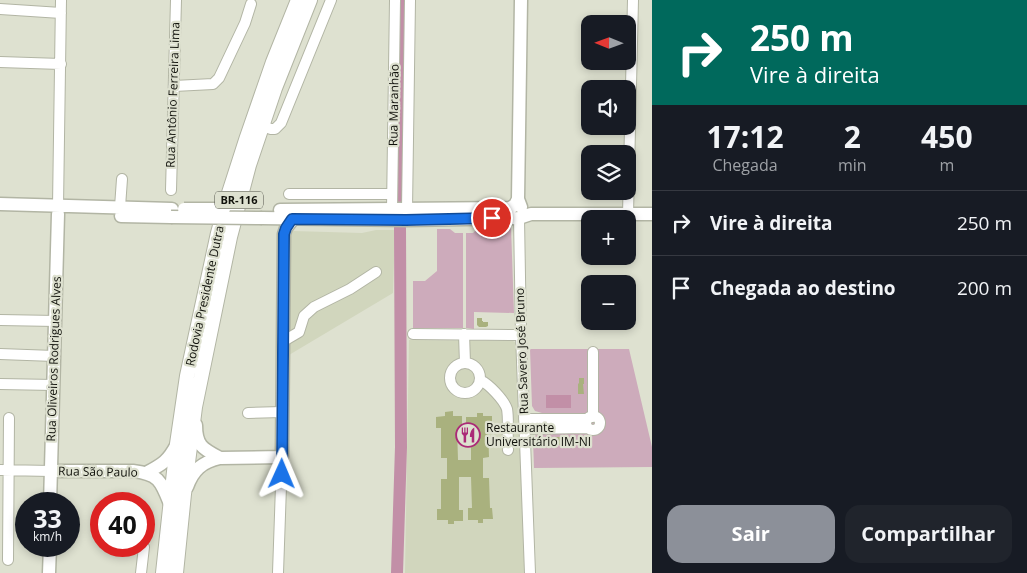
<!DOCTYPE html>
<html lang="pt">
<meta charset="utf-8">
<style>
body{margin:0;font-family:"Open Sans",sans-serif;background:#20242c;color:#f1f3f6;height:100vh;display:flex;flex-direction:column;font-size:19px;white-space:nowrap}
*{box-sizing:border-box;margin:0}
p{font-size:16px;color:#9ea1a6}
.icon{flex:none;width:28px;height:28px;fill:none;stroke:currentColor;stroke-width:2;stroke-linecap:round;stroke-linejoin:round}
.map{position:relative;flex:1;overflow:hidden}
.side{display:flex;flex-direction:column;background:#171b24;width:375px}
.side>*{flex:none}
.banner{background:#00695c;color:#fff;overflow:hidden}
.needle{width:32px;rotate:271deg}
.fabs{position:absolute;left:581px;top:15px;display:grid;gap:10px}
.fabs a{display:grid;place-items:center;width:55px;height:55px;border-radius:10px;background:#171b24;box-shadow:0 2px 8px #0003;font-size:25px}
.speed{position:absolute;left:15px;top:492px;display:flex;gap:10px;font-size:25px;font-weight:700;text-align:center}
.speed>*{display:grid;place-content:center;width:65px;height:65px;border-radius:50%;background:#171b24;box-shadow:0 2px 8px #0003;line-height:1}
.speed small{font-size:12px;font-weight:400}
.speed .limit{border:8px solid #d22;background:#fff;color:#111}
.pin{position:absolute;display:grid;place-items:center;width:42px;height:42px;color:#fff;margin:-21px;border:2px solid #fff;border-radius:50%;box-shadow:0 1px 5px #0007}
.me{position:absolute;width:55px;margin:-28px;rotate:1deg;stroke-linejoin:round;filter:drop-shadow(0 0 4px #0008)}
.turn{display:flex;align-items:center;gap:18px;height:105px;padding:0 15px;font-size:22px}
.turn .icon{width:65px;height:65px;stroke-width:2.5}
.turn b{display:block;font-size:35px;line-height:42px}
.eta{display:flex;justify-content:space-evenly;align-items:center;height:85px;text-align:center}
.eta b{font-size:30px;font-weight:700;line-height:35px}
.button{display:flex;gap:10px;margin-top:auto;padding:10px 15px}
.button a{flex:1;height:58px;border-radius:15px;background:#8c9099;color:#fff;font-size:20px;font-weight:700;line-height:58px;text-align:center}
.button a+a{background:#20242c;color:#f1f3f6}
ul{padding:0;list-style:none}
li{display:flex;align-items:center;gap:15px;height:65px;padding:0 15px;border-top:1px solid #363941}
li div{flex:1}
li b{display:block;font-size:19px}
li em{font-style:normal}
main{display:flex;flex:1;min-height:0}
.map>svg:first-child{display:block}
.built{fill:#d1d6bd}
.green{fill:#cdabbb}
.water{fill:#c28fa7}
.lines{fill:none;stroke-linecap:round;stroke-linejoin:round}
.river{stroke:#c28fa7;stroke-width:12}
.building{fill:#a9b17e}
.minor-casing{stroke:#b2b5a4;stroke-width:12}
.major-casing{stroke:#b2b5a4;stroke-width:15}
.highway-casing{stroke:#b2b5a4;stroke-width:16}
.minor{stroke:#fff;stroke-width:10}
.major{stroke:#fff;stroke-width:12}
.highway{stroke:#fff;stroke-width:14}
.major-bridge-casing{stroke:#b2b5a4;stroke-width:15;stroke-linecap:butt}
.major-bridge{stroke:#fff;stroke-width:12}
.route-casing{stroke:#114b97;stroke-width:12}
.route{stroke:#1a73e8;stroke-width:9}
.labels{text-anchor:middle;stroke-width:4.5;stroke-linejoin:round;paint-order:stroke}
.shield{fill:#dee1d0;stroke:#4e4f46;stroke-width:1}
.shield-label{font-size:11px;font-weight:bold;fill:#10110b}
.street-label{font-size:12px;fill:#10110b;stroke:#dee1d0}
.poi-label{font-size:12px;fill:#10110b;stroke:#dee1d0;text-anchor:start}
</style>
<main>
<div class="map">
<svg width="652" height="573" viewBox="0 0 652 573">
<rect width="100%" height="100%" fill="#dee1d0"/>
<path class="built" d="M376,230H395L393,293L289,355L288,234L293,231L362,233Z
M409,340L508,341H513L516,343L525,573H405Z"/>
<path class="green" d="M479,227H511L514,313L474,312V329L466,328V233H473Z
M437,229H450L455,233H463V328H413V281H425L437,271Z
M530,349H629L652,447V467L534,468L533,439L537,433L542,432V413L535,411L532,406Z"/>
<path class="water" d="M546,395H571V408H546Z"/>
<g class="lines">
<path class="river" d="M401,202L403,0
M397,573L401,447L400,228"/>
</g>
<path class="building" d="M477,318H482V321H483V322H488V326L486,327H479L477,325Z
M579,378H584V384H583L584,394H578V384L579,383Z
M453,411V416H462V428H457L458,460H471V427H466V417H477V413H483V416H492V427L488,426L489,457L483,458V478H489L490,508H492L493,519H483V523H478V520H468V508H472L471,477H459V510H463V521H454V524H448V520H437V509H441V479H447V458H441V428H436V417L445,416V412Z
M549,437H566V445H549Z"/>
<g class="lines">
<g class="minor-casing">
<path id="minor" d="M0,9L61,13
M0,62L61,64
M174,86L213,84L219,78L245,23L251,4
M262,126L271,129H275L281,123L331,0
M171,190L176,0
M289,194H392
M58,206L61,0
M120,207L122,179
M392,209L395,0
M407,209L410,0
M628,214L633,0
M519,218L521,335L530,573
M0,320L56,321
M413,334L521,335
M464,334L465,363
M282,342L299,332L304,316L314,307L350,289L376,272
M0,354L54,356
M450 378a15 15 0 1 1 30 0a15 15 0 1 1-30 0Z
M480,380C489,384 504,400 507,409C509,419 507,439 508,450
M0,384L54,385
M248,413L282,412
M586 423a7 7 0 1 1 14 0a7 7 0 1 1-14 0Z
M593,417V352
M524,419H588
M525,429L588,428
M0,470L51,471
M8,560L9,418
M141,573L144,547
M278,573L282,457"/>
</g>
<g class="major-casing">
<path id="major" d="M0,204L172,209
M521,207L518,199L521,0
M280,210L510,208L515,205L518,199
M121,216L171,217
M262,218L406,220L519,218L531,214H652
M196,425C196,446 203,449 220,458
M51,471H133C159,474 161,481 170,504
M146,473C163,464 168,461 177,444
M187,487C193,470 202,462 220,458L282,457L284,234L286,228L293,219
M50,504L58,214
M49,573L50,546"/>
</g>
<g class="highway-casing">
<path id="highway" d="M163,573L177,444L187,376L218,233L229,193L247,137L273,62L298,0
M176,573L184,494L195,407L230,237L249,165L275,88L310,0"/>
</g>
<use href="#minor" class="minor"/>
<use href="#major" class="major"/>
<use href="#highway" class="highway"/>
<g class="major-bridge-casing">
<path id="major-bridge" d="M184,209H224
M171,217L262,218"/>
</g>
<use href="#major-bridge" class="major-bridge"/>
</g>
<g class="lines">
<g class="route-casing">
<path id="route" d="M282,474L284,234L286,228L292,219L406,220L492,218"/>
</g>
<use href="#route" class="route"/>
</g>
<defs>
<g id="restaurant-ring" transform="scale(1.25)"><circle r="9.5" fill="#dee1d0" stroke="#ab2a77" stroke-width="1.5"/><path d="M-5-6h1v4h1v-4h1v4h1v-4h1v5L-1.5 .5V6h-2V.5L-5-1ZM5-6V6H3V1.5H1.5Q1.5-4 5-6Z" fill="#ab2a77"/></g>
</defs>
<g fill-rule="evenodd">
<use href="#restaurant-ring" x="468" y="435"/>
</g>
<g class="labels">
<rect class="shield" x="215" y="191.5" width="48" height="17" rx="4"/>
<g class="shield-label">
<text x="239" y="204">BR-116</text>
</g>
<g class="street-label">
<text transform="translate(173 95) rotate(-88)" y="4">Rua Antônio Ferreira Lima</text>
<text transform="translate(394 105) rotate(-89)" y="4">Rua Maranhão</text>
<text transform="translate(205 296) rotate(-78)" y="4">Rodovia Presidente Dutra</text>
<text transform="translate(522 351) rotate(-92)" y="4">Rua Savero José Bruno</text>
<text transform="translate(54 359) rotate(-88)" y="4">Rua Oliveiros Rodrigues Alves</text>
<text transform="translate(98 472) rotate(1)" y="4">Rua São Paulo</text>
</g>
<g class="poi-label">
<text x="486" y="432">Restaurante<tspan x="486" dy="14">Universitário IM-NI</tspan></text>
</g>
</g>
</svg>
<div class="fabs">
<a><svg class="needle" viewBox="-14 -14 28 28"><path d="M0-13l5 13h-10z" fill="#e53935"/><path d="M0 13l5-13h-10z" fill="#9ea1a6"/></svg></a>
<a><svg class="icon" aria-label="sound" viewBox="0 0 24 24"><path d="M4 9h4l5-4v14l-5-4H4zM17 9q2 3 0 6"/></svg></a>
<a><svg class="icon" aria-label="layers" viewBox="0 0 24 24"><path d="M12 4l9 5-9 5-9-5zM3 14l9 5 9-5"/></svg></a>
<a>+</a>
<a>−</a>
</div>
<div class="speed"><div>33<small>km/h</small></div><div class="limit">40</div></div>
<div class="pin" style="left:492px;top:218px;background:#d93025"><svg class="icon" aria-label="arrive" viewBox="0 0 24 24"><path d="M6 21V4h12l-3 4 3 4H6"/></svg></div>
<svg class="me" style="left:282px;top:474px" viewBox="-20 -20 40 40"><path d="M0-17L14 15 0 8-14 15z" fill="#1a73e8" stroke="#fff" stroke-width="4"/></svg>
</div>
<section class="side">
<div class="banner">
<div class="turn"><svg class="icon" aria-label="right" viewBox="0 0 24 24"><path d="M7 20v-9h11M14 6l5 5-5 5"/></svg><div><b>250 m</b>Vire à direita</div></div>
</div>
<div class="eta">
<div><b>17:12</b><p>Chegada</p></div>
<div><b>2</b><p>min</p></div>
<div><b>450</b><p>m</p></div>
</div>
<ul>
<li><svg class="icon" aria-label="right" viewBox="0 0 24 24"><path d="M7 20v-9h11M14 6l5 5-5 5"/></svg><div><b>Vire à direita</b></div><em>250 m</em></li>
<li><svg class="icon" aria-label="arrive" viewBox="0 0 24 24"><path d="M6 21V4h12l-3 4 3 4H6"/></svg><div><b>Chegada ao destino</b></div><em>200 m</em></li>
</ul>
<div class="button"><a>Sair</a><a>Compartilhar</a></div>
</section>
</main>
